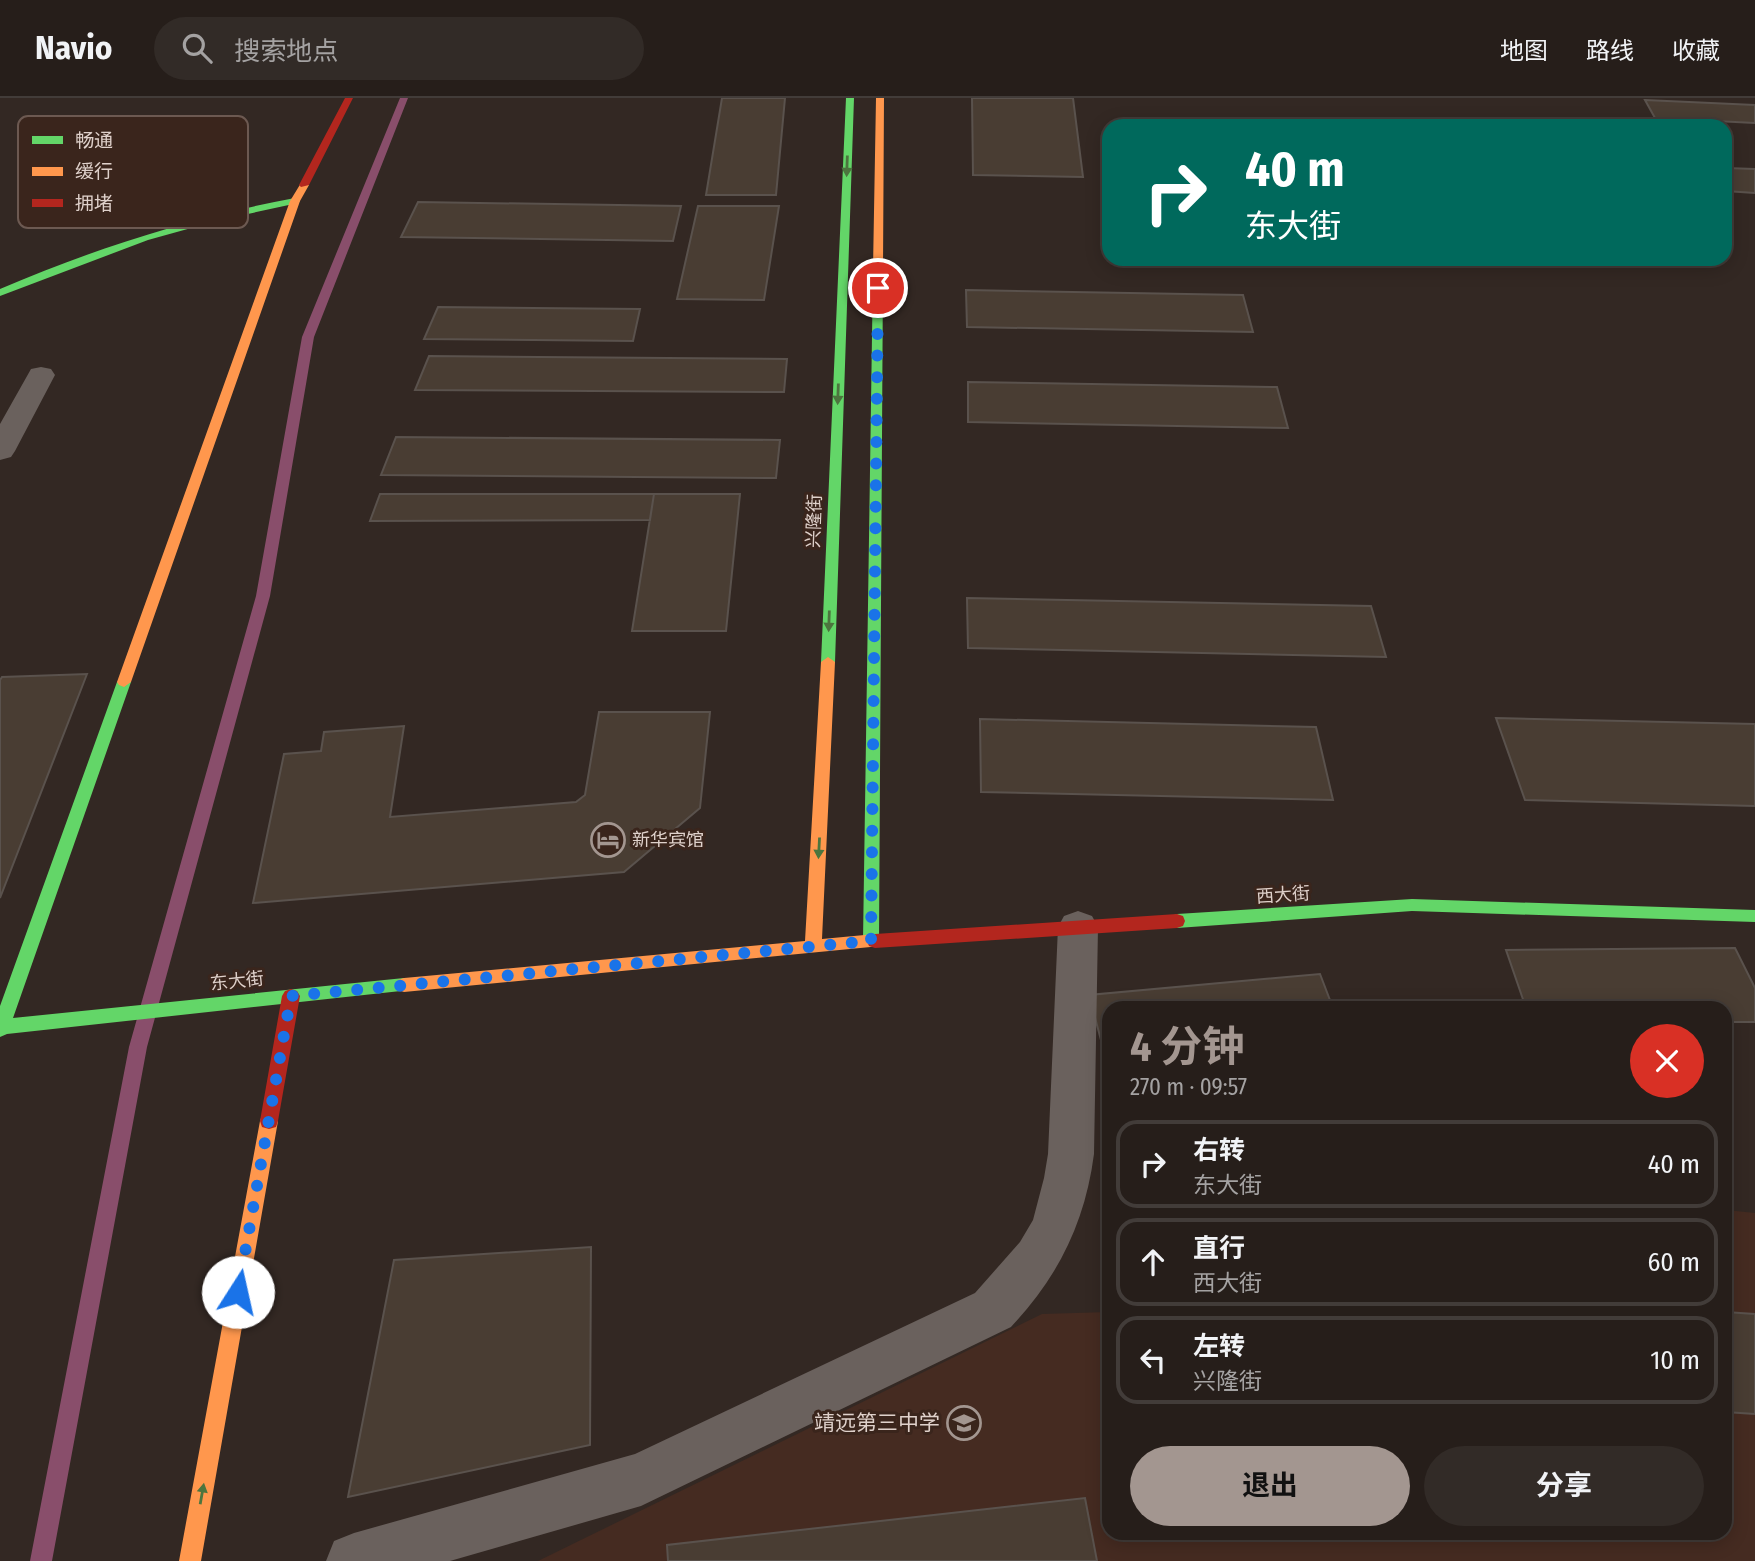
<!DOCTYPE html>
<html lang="zh">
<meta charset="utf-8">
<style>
body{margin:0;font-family:"Fira Sans Condensed","Noto Sans SC",sans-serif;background:#322b27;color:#f1f3f6;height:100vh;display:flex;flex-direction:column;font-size:26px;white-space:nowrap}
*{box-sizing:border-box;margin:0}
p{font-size:23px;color:#a4a2a2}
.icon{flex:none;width:38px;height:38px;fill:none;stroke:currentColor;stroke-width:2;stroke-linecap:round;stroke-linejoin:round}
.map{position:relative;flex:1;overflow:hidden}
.details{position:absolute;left:1102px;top:903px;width:630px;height:539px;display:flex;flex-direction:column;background:#261e1a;border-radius:21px;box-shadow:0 4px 18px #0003,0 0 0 2px #423c39}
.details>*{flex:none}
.hud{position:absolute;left:1102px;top:21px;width:630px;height:147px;border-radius:21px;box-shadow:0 4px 18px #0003,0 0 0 2px #423c39;background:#00695c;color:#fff;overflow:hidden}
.pin{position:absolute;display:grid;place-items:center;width:60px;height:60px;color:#fff;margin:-30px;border:4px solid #fff;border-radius:50%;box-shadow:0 2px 7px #0007}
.me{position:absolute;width:77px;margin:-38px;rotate:10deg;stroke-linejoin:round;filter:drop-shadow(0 0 5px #0008)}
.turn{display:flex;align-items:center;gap:24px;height:147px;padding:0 28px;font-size:32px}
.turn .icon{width:91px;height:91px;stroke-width:2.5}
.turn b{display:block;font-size:49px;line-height:60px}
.round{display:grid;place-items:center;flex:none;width:74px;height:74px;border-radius:37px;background:#322b27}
.overview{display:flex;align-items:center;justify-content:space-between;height:119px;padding:0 28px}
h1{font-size:42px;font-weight:700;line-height:52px;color:#a39690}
.action{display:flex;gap:14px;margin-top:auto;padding:14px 28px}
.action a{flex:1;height:80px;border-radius:42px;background:#a39690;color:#111;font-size:28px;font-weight:700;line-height:80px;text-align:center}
.action a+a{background:#322b27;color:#f1f3f6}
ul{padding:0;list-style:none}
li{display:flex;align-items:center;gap:21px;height:88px;margin:0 14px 10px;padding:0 14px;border:4px solid #423c39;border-radius:21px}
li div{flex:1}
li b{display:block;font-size:26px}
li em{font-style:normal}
header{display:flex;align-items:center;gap:42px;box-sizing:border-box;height:98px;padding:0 35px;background:#261e1a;border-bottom:2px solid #423c39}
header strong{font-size:33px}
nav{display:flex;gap:38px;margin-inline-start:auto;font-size:24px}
.search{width:490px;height:63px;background:#322b27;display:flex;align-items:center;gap:18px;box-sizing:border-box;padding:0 24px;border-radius:38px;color:#a4a2a2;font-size:26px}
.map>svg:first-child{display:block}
.built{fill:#452b21}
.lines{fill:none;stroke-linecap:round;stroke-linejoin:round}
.stream{fill:#894e6b;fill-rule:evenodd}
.building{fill:#493d33;stroke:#5a524d;stroke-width:2}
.street{fill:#6a615d;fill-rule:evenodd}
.fast{fill:#63d668;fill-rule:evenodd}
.slow{fill:#ff974d;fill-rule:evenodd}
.jam{fill:#b3261e;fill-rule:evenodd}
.oneway{fill:#4c753e}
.route{stroke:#1a73e8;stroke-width:12;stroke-dasharray:0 21.6}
.labels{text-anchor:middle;stroke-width:6;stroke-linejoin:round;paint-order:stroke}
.street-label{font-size:18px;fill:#dfd1cb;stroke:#3a251c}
.poi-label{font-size:18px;fill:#dfd1cb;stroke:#3a251c;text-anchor:start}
.near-poi-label{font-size:21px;fill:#dfd1cb;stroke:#3a251c;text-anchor:end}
.key{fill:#3a251c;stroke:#6c5951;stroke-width:2}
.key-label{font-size:19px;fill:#dfd1cb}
</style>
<header>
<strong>Navio</strong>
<div class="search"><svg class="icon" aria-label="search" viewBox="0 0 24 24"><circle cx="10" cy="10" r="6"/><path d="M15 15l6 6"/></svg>搜索地点</div>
<nav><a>地图</a><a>路线</a><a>收藏</a></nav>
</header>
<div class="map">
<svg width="1755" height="1463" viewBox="0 0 1755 1463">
<rect width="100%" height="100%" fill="#332823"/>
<path class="built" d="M1726,1112L1755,1115V1463H538L1042,1216L1109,1214L1110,1435H1726Z"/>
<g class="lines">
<path class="stream" d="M400,0H408L314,239L270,498L147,949L52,1463H30L129,949L256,498L302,239Z"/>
</g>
<path class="building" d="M722,0H785L776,97H706Z
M972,0H1073L1083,79L973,77Z
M1645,2L1755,7V25L1655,20Z
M1642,20L1695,22L1699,28H1646Z
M1726,70L1755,71V95L1726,93Z
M418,104L681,108L673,143L401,139Z
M698,108H779L764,202L677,201Z
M966,192L1243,197L1253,234L967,229Z
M438,209L640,211L633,243L424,241Z
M429,258L787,261L784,294L415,292Z
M968,284L1277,289L1288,330L968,324Z
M396,339L780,342L776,380L381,377Z
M380,396H654L650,422L370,423Z
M654,396H740L726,533H632Z
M967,500L1371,508L1386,559L968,550Z
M87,576L0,800V582L2,579Z
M599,614H710L700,710L624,774L253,805L284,656L321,653L324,634L404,628L390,719L576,704L585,697Z
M1496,620L1755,626V708L1525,702Z
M980,621L1316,629L1333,702L981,694Z
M1735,850L1755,890V924H1726V910H1526L1506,852Z
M1320,876L1333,910H1110V976L1089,897Z
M591,1149L590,1347L348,1399L394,1162Z
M1726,1214L1755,1216V1316L1726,1314Z
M1085,1400L1097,1463H668L667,1447Z"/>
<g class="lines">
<path class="street" d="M41,269L51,271L55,277L15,353L11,359L0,362V326L31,271Z
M1078,813L1092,818L1098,829L1094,1056C1085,1125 1058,1179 1011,1229L641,1408L450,1463H326L334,1443L354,1435L635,1356L975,1195L1020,1144L1033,1122L1044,1080L1048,1056L1058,829L1064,818Z"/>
<path class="fast" d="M846,0H854L835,564L828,569L821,564Z
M295,100L300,103L298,105L220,122L148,142L0,198V191C96,150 193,119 295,100Z
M878,168L883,171L879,843L877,848H865L863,843L873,171Z
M124,579L131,584L13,920L404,880L410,882L413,887L410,892L7,936L0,939V908L117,584Z
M1412,801L1755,812V824L1412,813L1177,830L1171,828L1169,823L1171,818L1177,816Z"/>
<path class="slow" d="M876,0H884L883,171L878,174L873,171Z
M301,85L309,87L300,103L131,584L124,589L119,587L117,584L290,103Z
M828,559L835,564L822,841L875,836L881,838L883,843L881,848L404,894L398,892L395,887L398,882L404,880L805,843L821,564Z
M269,1015L276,1017L278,1023L201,1463H179L260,1023L262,1017Z"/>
<path class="jam" d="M345,0H353L309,87L301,89L299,87Z
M1177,816L1183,818L1185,823L1183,828L1177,830L875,850L869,848L867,843L869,838L875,836Z
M291,891L297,893L300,898L278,1023L276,1029L269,1031L262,1029L260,1023L282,898L285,893Z"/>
</g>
<defs><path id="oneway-solid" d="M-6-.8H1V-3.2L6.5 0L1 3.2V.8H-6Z" transform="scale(1.75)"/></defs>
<g class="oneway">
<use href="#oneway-solid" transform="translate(847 68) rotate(92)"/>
<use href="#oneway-solid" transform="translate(838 296) rotate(92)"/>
<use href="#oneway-solid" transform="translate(829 523) rotate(92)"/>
<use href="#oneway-solid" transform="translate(819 750) rotate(93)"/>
<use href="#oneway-solid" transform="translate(202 1396) rotate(-80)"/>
</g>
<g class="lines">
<path class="route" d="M238,1194L291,898L871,843L878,190"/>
</g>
<defs>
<g id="hotel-ring" transform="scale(1.75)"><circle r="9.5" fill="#3a251c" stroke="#a39690" stroke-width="1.5"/><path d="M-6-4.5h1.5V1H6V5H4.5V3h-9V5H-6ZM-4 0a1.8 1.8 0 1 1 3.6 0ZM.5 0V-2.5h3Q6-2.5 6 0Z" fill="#a39690"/></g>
<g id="school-ring" transform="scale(1.75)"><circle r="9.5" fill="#3a251c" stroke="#a39690" stroke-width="1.5"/><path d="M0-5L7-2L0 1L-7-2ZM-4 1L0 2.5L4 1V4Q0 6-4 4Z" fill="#a39690"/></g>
</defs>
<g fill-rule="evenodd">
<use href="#hotel-ring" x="608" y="742"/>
<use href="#school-ring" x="964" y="1325"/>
</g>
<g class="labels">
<g class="street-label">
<text transform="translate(814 423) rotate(-88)" y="6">兴隆街</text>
<text transform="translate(1283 797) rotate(-4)" y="6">西大街</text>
<text transform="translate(237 883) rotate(-6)" y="6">东大街</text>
</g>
<g class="poi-label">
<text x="632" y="748">新华宾馆</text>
</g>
<g class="near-poi-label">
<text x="940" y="1332">靖远第三中学</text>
</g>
</g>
<rect x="18" y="18" width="230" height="112" rx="10" class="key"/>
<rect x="32" y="38" width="31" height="8" fill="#63d668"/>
<rect x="32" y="69" width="31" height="9" fill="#ff974d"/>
<rect x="32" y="101" width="31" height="8" fill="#b3261e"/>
<g class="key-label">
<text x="75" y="49">畅通</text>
<text x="75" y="80">缓行</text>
<text x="75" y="112">拥堵</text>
</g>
</svg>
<div class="pin" style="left:878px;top:190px;background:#d93025"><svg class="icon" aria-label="arrive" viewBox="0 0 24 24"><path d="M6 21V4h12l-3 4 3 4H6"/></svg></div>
<svg class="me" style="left:238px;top:1194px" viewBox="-20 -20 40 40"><circle r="19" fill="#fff"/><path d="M0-13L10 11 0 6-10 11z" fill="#1a73e8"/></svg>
<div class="hud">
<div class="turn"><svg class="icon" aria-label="right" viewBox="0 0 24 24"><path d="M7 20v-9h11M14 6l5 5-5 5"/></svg><div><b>40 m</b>东大街</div></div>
</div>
<section class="details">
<div class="overview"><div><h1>4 分钟</h1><p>270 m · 09:57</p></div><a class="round" style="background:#d93025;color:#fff"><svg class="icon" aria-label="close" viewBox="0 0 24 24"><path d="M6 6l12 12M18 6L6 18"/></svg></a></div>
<ul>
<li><svg class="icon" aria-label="right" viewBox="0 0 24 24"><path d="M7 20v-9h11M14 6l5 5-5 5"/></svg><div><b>右转</b><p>东大街</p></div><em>40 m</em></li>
<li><svg class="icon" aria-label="ahead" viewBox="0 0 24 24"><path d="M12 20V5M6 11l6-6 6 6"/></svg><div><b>直行</b><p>西大街</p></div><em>60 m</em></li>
<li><svg class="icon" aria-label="left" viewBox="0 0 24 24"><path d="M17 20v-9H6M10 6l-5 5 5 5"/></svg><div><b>左转</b><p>兴隆街</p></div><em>10 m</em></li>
</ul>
<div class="action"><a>退出</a><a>分享</a></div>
</section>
</div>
